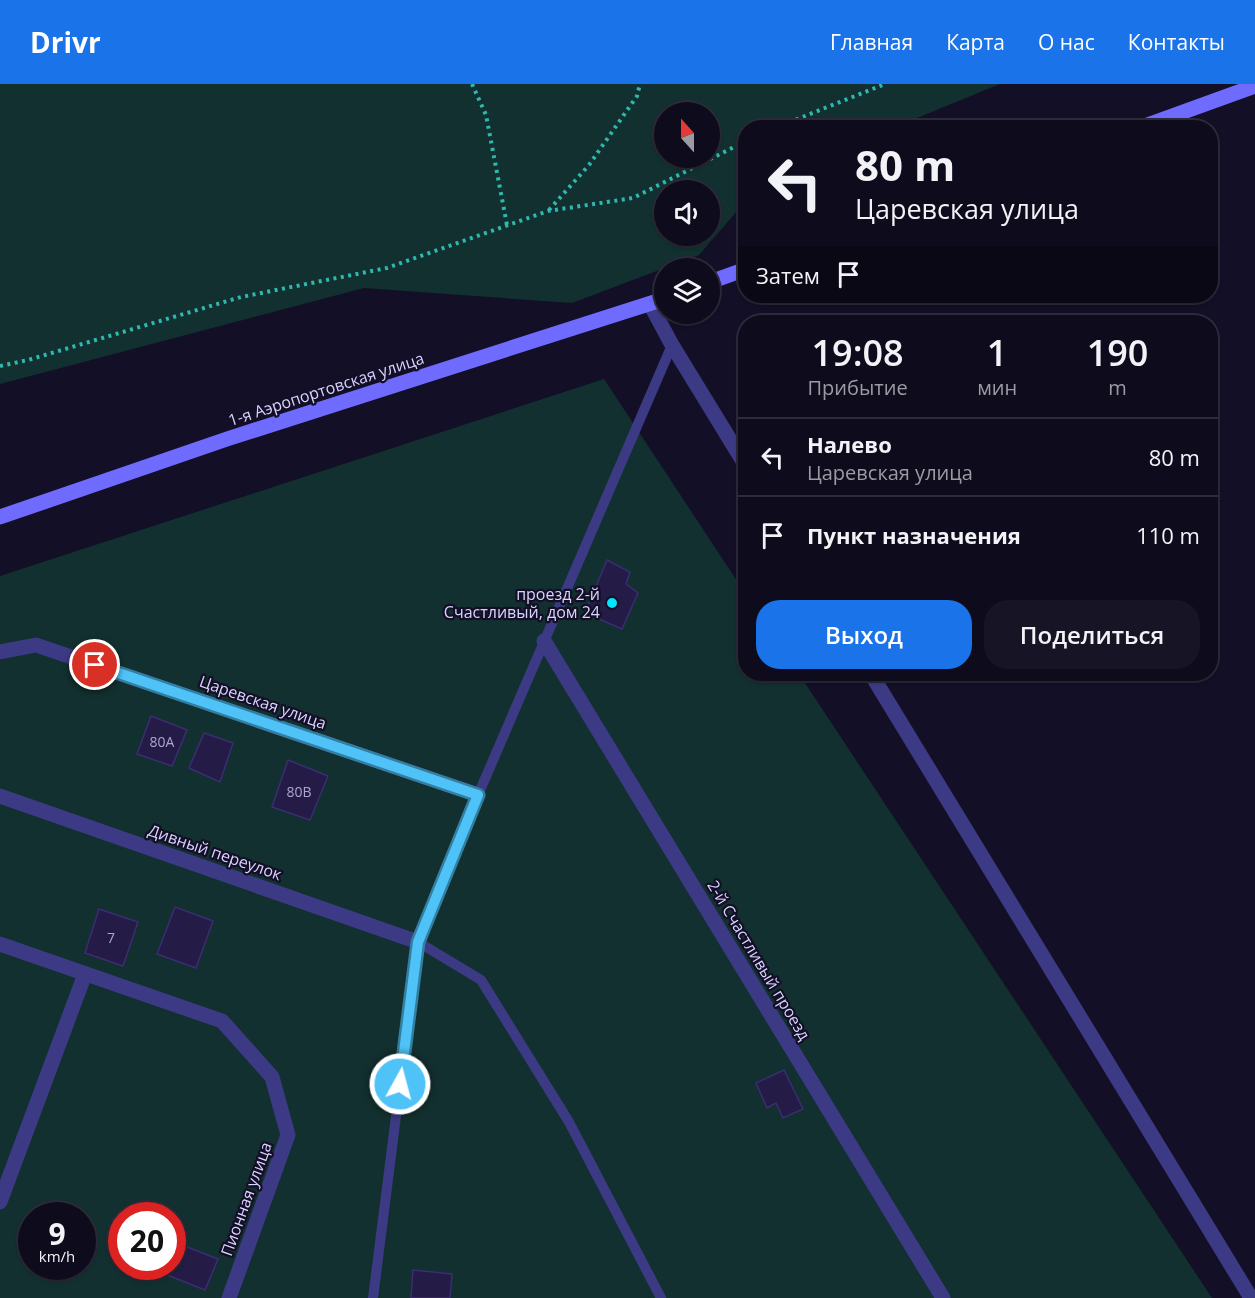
<!DOCTYPE html>
<html lang="ru">
<meta charset="utf-8">
<style>
body{margin:0;font-family:"Open Sans",sans-serif;background:#171425;color:#f1f3f6;height:100vh;display:flex;flex-direction:column;font-size:22px;white-space:nowrap}
*{box-sizing:border-box;margin:0}
p{font-size:20px;color:#9b9ba3}
.icon{flex:none;width:33px;height:33px;fill:none;stroke:currentColor;stroke-width:2;stroke-linecap:round;stroke-linejoin:round}
.map{position:relative;flex:1;overflow:hidden}
.panel{position:absolute;left:738px;top:231px;width:480px;height:366px;display:flex;flex-direction:column;background:#0e0b1c;border-radius:24px;box-shadow:0 2px 4px #0004,0 0 0 2px #2e2b3b}
.panel>*{flex:none}
.banner{position:absolute;left:738px;top:36px;width:480px;height:183px;border-radius:24px;box-shadow:0 2px 4px #0004,0 0 0 2px #2e2b3b;background:#0e0b1c;color:#f1f3f6;overflow:hidden}
.needle{width:39px;rotate:339deg}
.tools{position:absolute;left:654px;top:18px;display:grid;gap:12px}
.tools a{display:grid;place-items:center;width:66px;height:66px;border-radius:50%;background:#0e0b1c;box-shadow:0 2px 4px #0004,0 0 0 2px #2e2b3b;font-size:30px}
.speed{position:absolute;left:18px;top:1118px;display:flex;gap:12px;font-size:30px;font-weight:700;text-align:center}
.speed>*{display:grid;place-content:center;width:78px;height:78px;border-radius:50%;background:#0e0b1c;box-shadow:0 2px 4px #0004,0 0 0 2px #2e2b3b;line-height:1}
.speed small{font-size:15px;font-weight:400}
.speed .limit{border:9px solid #d22;background:#fff;color:#111}
.pin{position:absolute;display:grid;place-items:center;width:51px;height:51px;color:#fff;margin:-26px;border:3px solid #fff;border-radius:50%;box-shadow:0 2px 6px #0007}
.me{position:absolute;width:66px;margin:-33px;rotate:7deg;stroke-linejoin:round;filter:drop-shadow(0 0 4px #0008)}
.turn{display:flex;align-items:center;gap:21px;height:126px;padding:0 18px;font-size:27px}
.turn .icon{width:78px;height:78px;stroke-width:2.5}
.turn b{display:block;font-size:42px;line-height:51px}
.then{display:flex;align-items:center;height:57px;padding:0 18px;background:#0003;gap:12px;font-size:22px}
.eta{display:flex;justify-content:space-evenly;align-items:center;height:102px;text-align:center}
.eta b{font-size:36px;font-weight:600;line-height:42px}
.cta{display:flex;gap:12px;margin-top:auto;padding:12px 18px}
.cta a{flex:1;height:69px;border-radius:24px;background:#1a73e8;color:#fff;font-size:24px;font-weight:600;line-height:69px;text-align:center}
.cta a+a{background:#171425;color:#f1f3f6}
ul{padding:0;list-style:none}
li{display:flex;align-items:center;gap:18px;height:78px;padding:0 18px;border-top:2px solid #2e2b3b}
li div{flex:1}
li b{display:block;font-size:22px}
li em{font-style:normal}
header{display:flex;align-items:center;gap:36px;box-sizing:border-box;height:84px;padding:0 30px;background:#1a73e8;color:#fff}
header strong{font-size:28px}
nav{display:flex;gap:33px;margin-inline-start:auto;font-size:21px}
.map>svg:first-child{display:block}
.green{fill:#12302f;fill-rule:evenodd}
.building{fill:#241b47;stroke:#3b2d73;stroke-width:1.5}
.lines{fill:none;stroke-linecap:round;stroke-linejoin:round}
.path{stroke:#2fb8b0;stroke-width:4;stroke-dasharray:3 4.5;stroke-linecap:butt}
.lane{stroke:#3d3a85;stroke-width:10}
.street{stroke:#3d3a85;stroke-width:15}
.secondary{stroke:#6f6bff;stroke-width:15}
.route-casing{stroke:#337fa1;stroke-width:15}
.route{stroke:#4fc3f7;stroke-width:10}
.poi-dot{fill:#00e5ff;stroke:#130f26;stroke-width:2}
.labels{text-anchor:middle;stroke-width:4.5;stroke-linejoin:round;paint-order:stroke}
.number-label{font-size:14px;fill:#aca6d1}
.street-label{font-size:16px;fill:#d9d4ff;stroke:#130f26}
.poi-label{font-size:16px;fill:#d9d4ff;stroke:#130f26;text-anchor:end}
</style>
<header>
<strong>Drivr</strong>
<nav><a>Главная</a><a>Карта</a><a>О нас</a><a>Контакты</a></nav>
</header>
<div class="map">
<svg width="1255" height="1214" viewBox="0 0 1255 1214">
<rect width="100%" height="100%" fill="#130f26"/>
<path class="green" d="M0,0H1000L895,43L746,44L745,118L699,171L572,219L364,204L0,300ZM664,28H710V74H664ZM664,106H710V152H664Z
M604,295L745,509L746,590H799L1212,1214H0V492ZM32,1131H82V1182H32ZM122,1131H172V1182H122Z"/>
<path class="building" d="M607,476L630,488L626,500L638,509L622,545L585,529Z
M151,632L187,646L172,682L137,670Z
M204,649L233,659L220,698L189,684Z
M288,676L328,692L310,736L272,723Z
M175,823L213,837L196,884L157,870Z
M99,825L138,838L123,882L85,869Z
M784,986L803,1025L783,1034L776,1019L767,1024L756,999Z
M177,1159L218,1175L205,1206L165,1190L168,1182H172V1171Z
M413,1186L452,1190L450,1214H411Z"/>
<g class="lines">
<path class="path" d="M472,0L486,31L507,141
M775,44L885,0
M549,126L589,81L637,12L640,0
M0,282L28,276L241,213L387,184L548,127L633,114L746,57"/>
<path class="lane" d="M418,858L481,896L569,1038L661,1214
M373,1214L418,858L478,711L672,261"/>
<path class="street" d="M650,220L672,261L746,382
M544,557L943,1214
M0,568L36,561L478,711
M871,590L1251,1214
M0,712L418,858
M0,860L222,937L272,993L288,1051L229,1214
M0,1118L85,890"/>
<path class="secondary" d="M1139,44L1255,2
M710,198L746,185
M0,433L227,355L664,215"/>
</g>
<g class="lines">
<g class="route-casing">
<path id="route" d="M95,581L478,711L418,858L400,1000"/>
</g>
<use href="#route" class="route"/>
</g>
<circle class="poi-dot" cx="612" cy="519" r="6"/>
<g class="labels">
<g class="number-label">
<text x="162" y="663">80А</text>
<text x="299" y="713">80В</text>
<text x="111" y="859">7</text>
</g>
<g class="street-label">
<text transform="translate(326 305) rotate(-18)" y="6">1-я Аэропортовская улица</text>
<text transform="translate(263 618) rotate(19)" y="6">Царевская улица</text>
<text transform="translate(215 768) rotate(19)" y="6">Дивный переулок</text>
<text transform="translate(759 876) rotate(59)" y="6">2-й Счастливый проезд</text>
<text transform="translate(246 1115) rotate(-70)" y="6">Пионная улица</text>
</g>
<g class="poi-label">
<text x="600" y="516">проезд 2-й<tspan x="600" dy="18">Счастливый, дом 24</tspan></text>
</g>
</g>
</svg>
<div class="tools">
<a><svg class="needle" viewBox="-14 -14 28 28"><path d="M0-13l5 13h-10z" fill="#e53935"/><path d="M0 13l5-13h-10z" fill="#9b9ba3"/></svg></a>
<a><svg class="icon" aria-label="sound" viewBox="0 0 24 24"><path d="M4 9h4l5-4v14l-5-4H4zM17 9q2 3 0 6"/></svg></a>
<a><svg class="icon" aria-label="layers" viewBox="0 0 24 24"><path d="M12 4l9 5-9 5-9-5zM3 14l9 5 9-5"/></svg></a>
</div>
<div class="speed"><div>9<small>km/h</small></div><div class="limit">20</div></div>
<div class="pin" style="left:95px;top:581px;background:#d93025"><svg class="icon" aria-label="arrive" viewBox="0 0 24 24"><path d="M6 21V4h12l-3 4 3 4H6"/></svg></div>
<svg class="me" style="left:400px;top:1000px" viewBox="-20 -20 40 40"><circle r="17" fill="#4fc3f7" stroke="#fff" stroke-width="3"/><path d="M0-11L8 9 0 5-8 9z" fill="#fff"/></svg>
<div class="banner">
<div class="turn"><svg class="icon" aria-label="left" viewBox="0 0 24 24"><path d="M17 20v-9H6M10 6l-5 5 5 5"/></svg><div><b>80 m</b>Царевская улица</div></div>
<div class="then">Затем<svg class="icon" aria-label="arrive" viewBox="0 0 24 24"><path d="M6 21V4h12l-3 4 3 4H6"/></svg></div>
</div>
<section class="panel">
<div class="eta">
<div><b>19:08</b><p>Прибытие</p></div>
<div><b>1</b><p>мин</p></div>
<div><b>190</b><p>m</p></div>
</div>
<ul>
<li><svg class="icon" aria-label="left" viewBox="0 0 24 24"><path d="M17 20v-9H6M10 6l-5 5 5 5"/></svg><div><b>Налево</b><p>Царевская улица</p></div><em>80 m</em></li>
<li><svg class="icon" aria-label="arrive" viewBox="0 0 24 24"><path d="M6 21V4h12l-3 4 3 4H6"/></svg><div><b>Пункт назначения</b></div><em>110 m</em></li>
</ul>
<div class="cta"><a>Выход</a><a>Поделиться</a></div>
</section>
</div>
